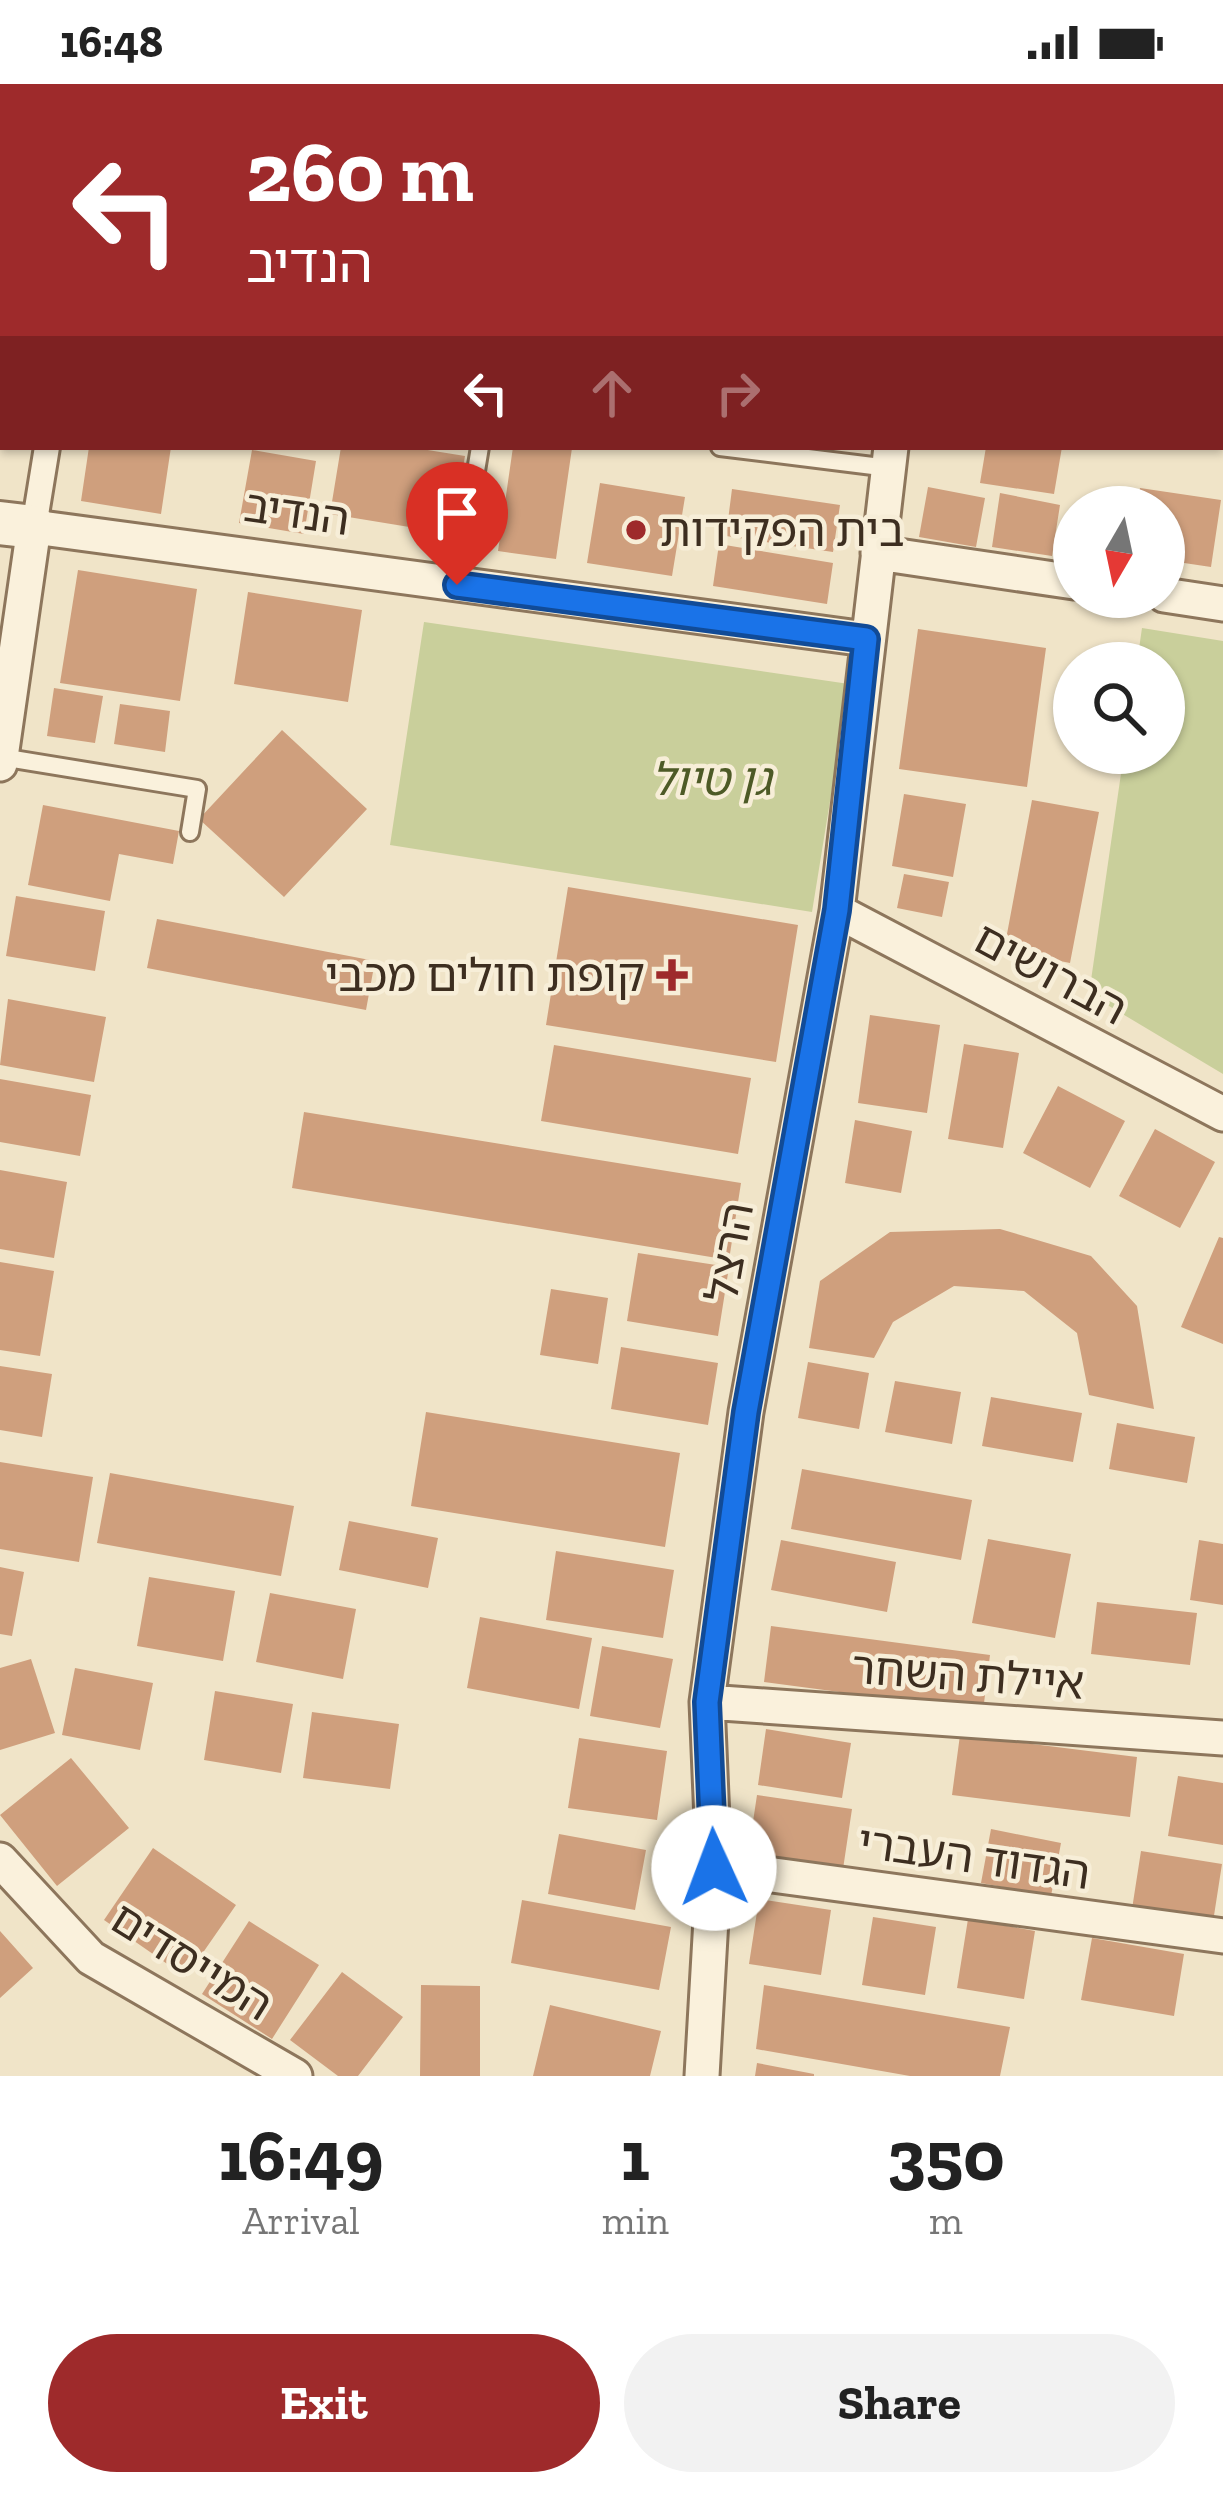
<!DOCTYPE html>
<meta charset="utf-8">
<style>
body{margin:0;font-family:"Zilla Slab","Noto Sans Hebrew",serif;background:#f2f2f2;color:#222;height:100vh;display:flex;flex-direction:column;font-size:45px;white-space:nowrap}
*{box-sizing:border-box;margin:0}
p{font-size:39px;color:#767676}
.icon{flex:none;width:66px;height:66px;fill:none;stroke:currentColor;stroke-width:2;stroke-linecap:round;stroke-linejoin:round}
.map{position:relative;height:1992px;overflow:hidden}
.panel{display:flex;flex-direction:column;background:#fff;flex:1}
.panel>*{flex:none}
.banner{position:absolute;left:0px;top:0px;width:1224px;height:366px;box-shadow:0 3px 9px #0004;background:#9e2a2b;color:#fff;overflow:hidden}
.needle{width:78px;rotate:189deg}
.fabs{position:absolute;left:1053px;top:402px;display:grid;gap:24px}
.fabs a{display:grid;place-items:center;width:132px;height:132px;border-radius:50%;background:#fff;box-shadow:0 3px 9px #0004;font-size:60px}
.pin{position:absolute;display:grid;place-items:center;width:102px;height:102px;color:#fff;margin:-123px -51px;border-radius:50% 50% 50% 0;rotate:-45deg;box-shadow:0 0 12px #0007}
.pin .icon{rotate:45deg}
.me{position:absolute;width:132px;margin:-66px;rotate:358deg;stroke-linejoin:round;filter:drop-shadow(0 0 9px #0008)}
.turn{display:flex;align-items:center;gap:42px;height:252px;padding:0 48px;font-size:54px}
.turn .icon{width:156px;height:156px;stroke-width:2.5}
.turn b{display:block;font-size:84px;line-height:102px}
.lanes{display:flex;align-items:center;height:114px;padding:0 48px;background:#0003;justify-content:center;gap:60px;direction:ltr}
.lanes .off{opacity:.35}
.eta{display:flex;justify-content:space-evenly;align-items:center;height:204px;text-align:center}
.eta b{font-size:72px;font-weight:700;line-height:84px}
.cta{display:flex;gap:24px;margin-top:auto;padding:24px 48px}
.cta a{flex:1;height:138px;border-radius:72px;background:#9e2a2b;color:#fff;font-size:48px;font-weight:700;line-height:138px;text-align:center}
.cta a+a{background:#f2f2f2;color:#222}
.status{display:flex;justify-content:space-between;align-items:center;height:84px;padding:0 60px;background:#fff;direction:ltr}
.status svg{height:33px;fill:currentColor}
.map>svg:first-child{display:block}
.green{fill:#c9cf9b}
.building{fill:#cf9f7d}
.lines{fill:none;stroke-linecap:round;stroke-linejoin:round}
.service-casing{stroke:#8d765c;stroke-width:22}
.pedestrian-casing{stroke:#8d765c;stroke-width:30}
.minor-casing{stroke:#8d765c;stroke-width:39}
.tertiary-casing{stroke:#8d765c;stroke-width:48}
.path{stroke:#8d765c;stroke-width:6;stroke-dasharray:9 6;stroke-linecap:butt}
.service{stroke:#faf1dc;stroke-width:16}
.pedestrian{stroke:#faf1dc;stroke-width:24}
.minor{stroke:#faf1dc;stroke-width:33}
.tertiary{stroke:#faf1dc;stroke-width:42}
.route-casing{stroke:#114b97;stroke-width:30}
.route{stroke:#1a73e8;stroke-width:21}
.poi-dot{fill:#9e2a2b;stroke:#f7eed8;stroke-width:4.5}
.labels{text-anchor:middle;stroke-width:9;stroke-linejoin:round;paint-order:stroke}
.street-label{font-size:45px;fill:#3d2e20;stroke:#f7eed8}
.poi-label{font-size:45px;fill:#3d2e20;stroke:#f7eed8;text-anchor:start}
.park-label{font-size:45px;font-style:italic;fill:#4d5a26;stroke:#f7eed8}
</style>
<div class="status"><b>16:48</b><svg viewBox="0 0 49 12"><path d="M0 12V9h3v3zM5 12V6h3v6zM10 12V3h3v9zM15 12V0h3v12zM26 1h20v11H26zM47 4h2v5h-2z"/></svg></div>
<div class="map">
<svg width="1223" height="1992" viewBox="0 0 1223 1992">
<rect width="100%" height="100%" fill="#f0e4c8"/>
<path class="green" d="M424,538L849,600L812,828L390,761Z
M1142,544L1223,557V990L1089,910L1124,669H1164V579H1137Z"/>
<path class="building" d="M89,363H171L161,430L81,417Z
M341,363H409L465,372L452,450L330,430Z
M513,363L572,364L556,475L498,467Z
M986,363H1062L1054,410L980,399Z
M252,366L316,377L304,450L239,439Z
M600,399L685,413L672,492L587,479Z
M928,403L985,414L976,463L919,453Z
M1140,404L1221,416L1211,483L1164,476V423H1137Z
M732,405L840,421L833,468L726,452Z
M1000,409L1060,421L1052,472L992,463Z
M719,460L833,479L827,520L713,502Z
M78,486L197,505L180,617L60,599Z
M248,508L362,526L348,618L234,600Z
M918,545L1046,564L1027,703L899,685Z
M54,604L103,612L95,659L47,652Z
M120,620L170,627L165,668L114,660Z
M282,646L367,725L284,813L199,735Z
M904,710L966,720L953,793L892,782Z
M1032,716L1099,728L1070,879L1004,866Z
M43,721L179,747L173,780L119,770L110,817L28,801Z
M904,790L949,798L942,833L897,824Z
M568,803L798,841L776,978L546,941Z
M16,812L105,827L95,887L6,872Z
M157,835L375,877L366,926L147,884Z
M8,915L106,933L94,998L0,981Z
M870,931L940,941L927,1029L858,1019Z
M964,960L1019,969L1003,1064L948,1055Z
M554,961L751,994L738,1070L541,1037Z
M0,995L91,1011L80,1072L0,1058Z
M1058,1002L1125,1037L1090,1104L1023,1069Z
M304,1028L741,1099L729,1176L292,1104Z
M855,1036L912,1047L901,1109L845,1099Z
M1155,1045L1215,1078L1180,1144L1119,1112Z
M0,1086L67,1098L54,1174L0,1165Z
M1000,1145L1091,1172L1137,1222L1154,1325L1089,1311L1077,1249L1024,1207L954,1202L893,1238L874,1274L809,1264L820,1197L890,1148Z
M1219,1153L1223,1154V1260L1181,1243Z
M638,1169L729,1183L718,1252L627,1237Z
M0,1178L54,1187L40,1272L0,1266Z
M551,1205L608,1214L598,1280L540,1271Z
M621,1263L718,1279L708,1341L611,1325Z
M808,1278L869,1289L859,1345L798,1334Z
M0,1282L52,1290L42,1353L0,1346Z
M895,1297L961,1308L952,1360L885,1348Z
M991,1313L1082,1329L1073,1378L982,1362Z
M426,1328L680,1369L665,1463L411,1422Z
M1117,1339L1195,1353L1187,1399L1109,1385Z
M0,1378L93,1393L79,1478L0,1465Z
M802,1385L972,1416L961,1476L791,1445Z
M110,1389L294,1422L281,1492L97,1459Z
M349,1437L438,1454L428,1504L339,1486Z
M988,1455L1071,1470L1055,1554L972,1539Z
M781,1456L896,1478L887,1528L771,1506Z
M1199,1456L1223,1460V1521L1190,1516Z
M556,1467L674,1486L663,1554L546,1536Z
M0,1483L24,1488L12,1552L0,1550Z
M149,1493L235,1507L223,1577L137,1562Z
M270,1509L356,1525L343,1595L256,1578Z
M1097,1518L1197,1529L1190,1581L1091,1570Z
M480,1533L592,1554L579,1625L467,1604Z
M771,1542L990,1571L983,1627L764,1598Z
M602,1562L673,1575L660,1644L590,1632Z
M31,1575L55,1649L0,1666V1584Z
M75,1584L153,1599L140,1666L62,1651Z
M215,1607L293,1620L281,1689L204,1676Z
M312,1628L399,1640L390,1705L303,1694Z
M766,1645L851,1659L842,1714L758,1701Z
M960,1651L1137,1673L1130,1733L952,1711Z
M579,1654L667,1667L657,1736L568,1724Z
M71,1674L129,1744L57,1802L0,1731Z
M1178,1692L1223,1699V1761L1168,1752Z
M757,1711L852,1725L843,1785L748,1771Z
M991,1745L1061,1759L1051,1812L981,1799Z
M559,1750L646,1766L635,1826L548,1810Z
M153,1764L236,1821L186,1893L104,1836Z
M1141,1767L1222,1780L1213,1838L1132,1825Z
M759,1815L831,1826L821,1891L749,1880Z
M522,1816L671,1843L659,1906L511,1879Z
M873,1833L936,1843L925,1911L862,1901Z
M968,1835L1035,1847L1024,1915L957,1904Z
M249,1837L319,1881L272,1955L202,1910Z
M0,1847L33,1884L0,1914Z
M1092,1854L1184,1870L1174,1932L1081,1916Z
M342,1888L403,1933L358,1992H338L290,1956Z
M421,1901L480,1902V1992H420Z
M764,1901L1010,1943L1000,1992H910L756,1965Z
M550,1921L661,1947L650,1992H533Z
M757,1979L814,1990V1992H755Z"/>
<g class="lines">
<g class="service-casing">
<path id="service" d="M1221,47H1223
M1221,334H1223
M720,363L889,384
M457,501L480,363
M1,673L197,705L190,748"/>
</g>
<g class="pedestrian-casing">
<path id="pedestrian" d="M100,3L101,0
M34,443L47,363"/>
</g>
<g class="minor-casing">
<path id="minor" d="M937,3V0
M878,469L1074,498
M1164,511L1223,520
M0,680L34,443L866,555
M837,827L1223,1030
M707,1618L1223,1654
M0,1776L91,1874L295,1992
M714,1783L1223,1852
M702,1992L714,1783L707,1618L746,1328L837,827L891,363"/>
</g>
<g class="tertiary-casing">
<path id="tertiary" d="M0,439L34,443"/>
</g>
<path class="path" d="M0,165H3
M0,274L3,275"/>
<use href="#service" class="service"/>
<use href="#pedestrian" class="pedestrian"/>
<use href="#minor" class="minor"/>
<use href="#tertiary" class="tertiary"/>
</g>
<g class="lines">
<g class="route-casing">
<path id="route" d="M457,501L866,555L837,826L746,1328L707,1618L714,1784"/>
</g>
<use href="#route" class="route"/>
</g>
<g class="poi-dot">
<circle cx="636" cy="446" r="12"/>
<path d="M666 873h12v12h12v12h-12v12h-12v-12h-12v-12h12z"/>
</g>
<g class="labels">
<g class="street-label">
<text transform="translate(297 428) rotate(8)" y="16">הנדיב</text>
<text transform="translate(1051 889) rotate(28)" y="16">הברושים</text>
<text transform="translate(729 1168) rotate(-80)" y="16">הרצל</text>
<text transform="translate(968 1591) rotate(4)" y="16">איילת השחר</text>
<text transform="translate(974 1773) rotate(8)" y="16">הגדוד העברי</text>
<text transform="translate(192 1877) rotate(32)" y="16">המייסדים</text>
</g>
<g class="poi-label">
<text x="660" y="462">בית הפקידות</text>
<text x="645" y="907" text-anchor="end">קופת חולים מכבי</text>
</g>
<g class="park-label">
<text x="711" y="711">גן טיול</text>
</g>
</g>
</svg>
<div class="fabs">
<a><svg class="needle" viewBox="-14 -14 28 28"><path d="M0-13l5 13h-10z" fill="#e53935"/><path d="M0 13l5-13h-10z" fill="#767676"/></svg></a>
<a><svg class="icon" aria-label="search" viewBox="0 0 24 24"><circle cx="10" cy="10" r="6"/><path d="M15 15l6 6"/></svg></a>
</div>
<div class="pin" style="left:457px;top:501px;background:#d93025"><svg class="icon" aria-label="arrive" viewBox="0 0 24 24"><path d="M6 21V4h12l-3 4 3 4H6"/></svg></div>
<svg class="me" style="left:714px;top:1784px" viewBox="-20 -20 40 40"><circle r="19" fill="#fff"/><path d="M0-13L10 11 0 6-10 11z" fill="#1a73e8"/></svg>
<div class="banner">
<div class="turn"><svg class="icon" aria-label="left" viewBox="0 0 24 24"><path d="M17 20v-9H6M10 6l-5 5 5 5"/></svg><div><b>260 m</b>הנדיב</div></div>
<div class="lanes"><svg class="icon" aria-label="left" viewBox="0 0 24 24"><path d="M17 20v-9H6M10 6l-5 5 5 5"/></svg><svg class="icon off" aria-label="ahead" viewBox="0 0 24 24"><path d="M12 20V5M6 11l6-6 6 6"/></svg><svg class="icon off" aria-label="right" viewBox="0 0 24 24"><path d="M7 20v-9h11M14 6l5 5-5 5"/></svg></div>
</div>
</div>
<section class="panel">
<div class="eta">
<div><b>16:49</b><p>Arrival</p></div>
<div><b>1</b><p>min</p></div>
<div><b>350</b><p>m</p></div>
</div>
<div class="cta"><a>Exit</a><a>Share</a></div>
</section>
